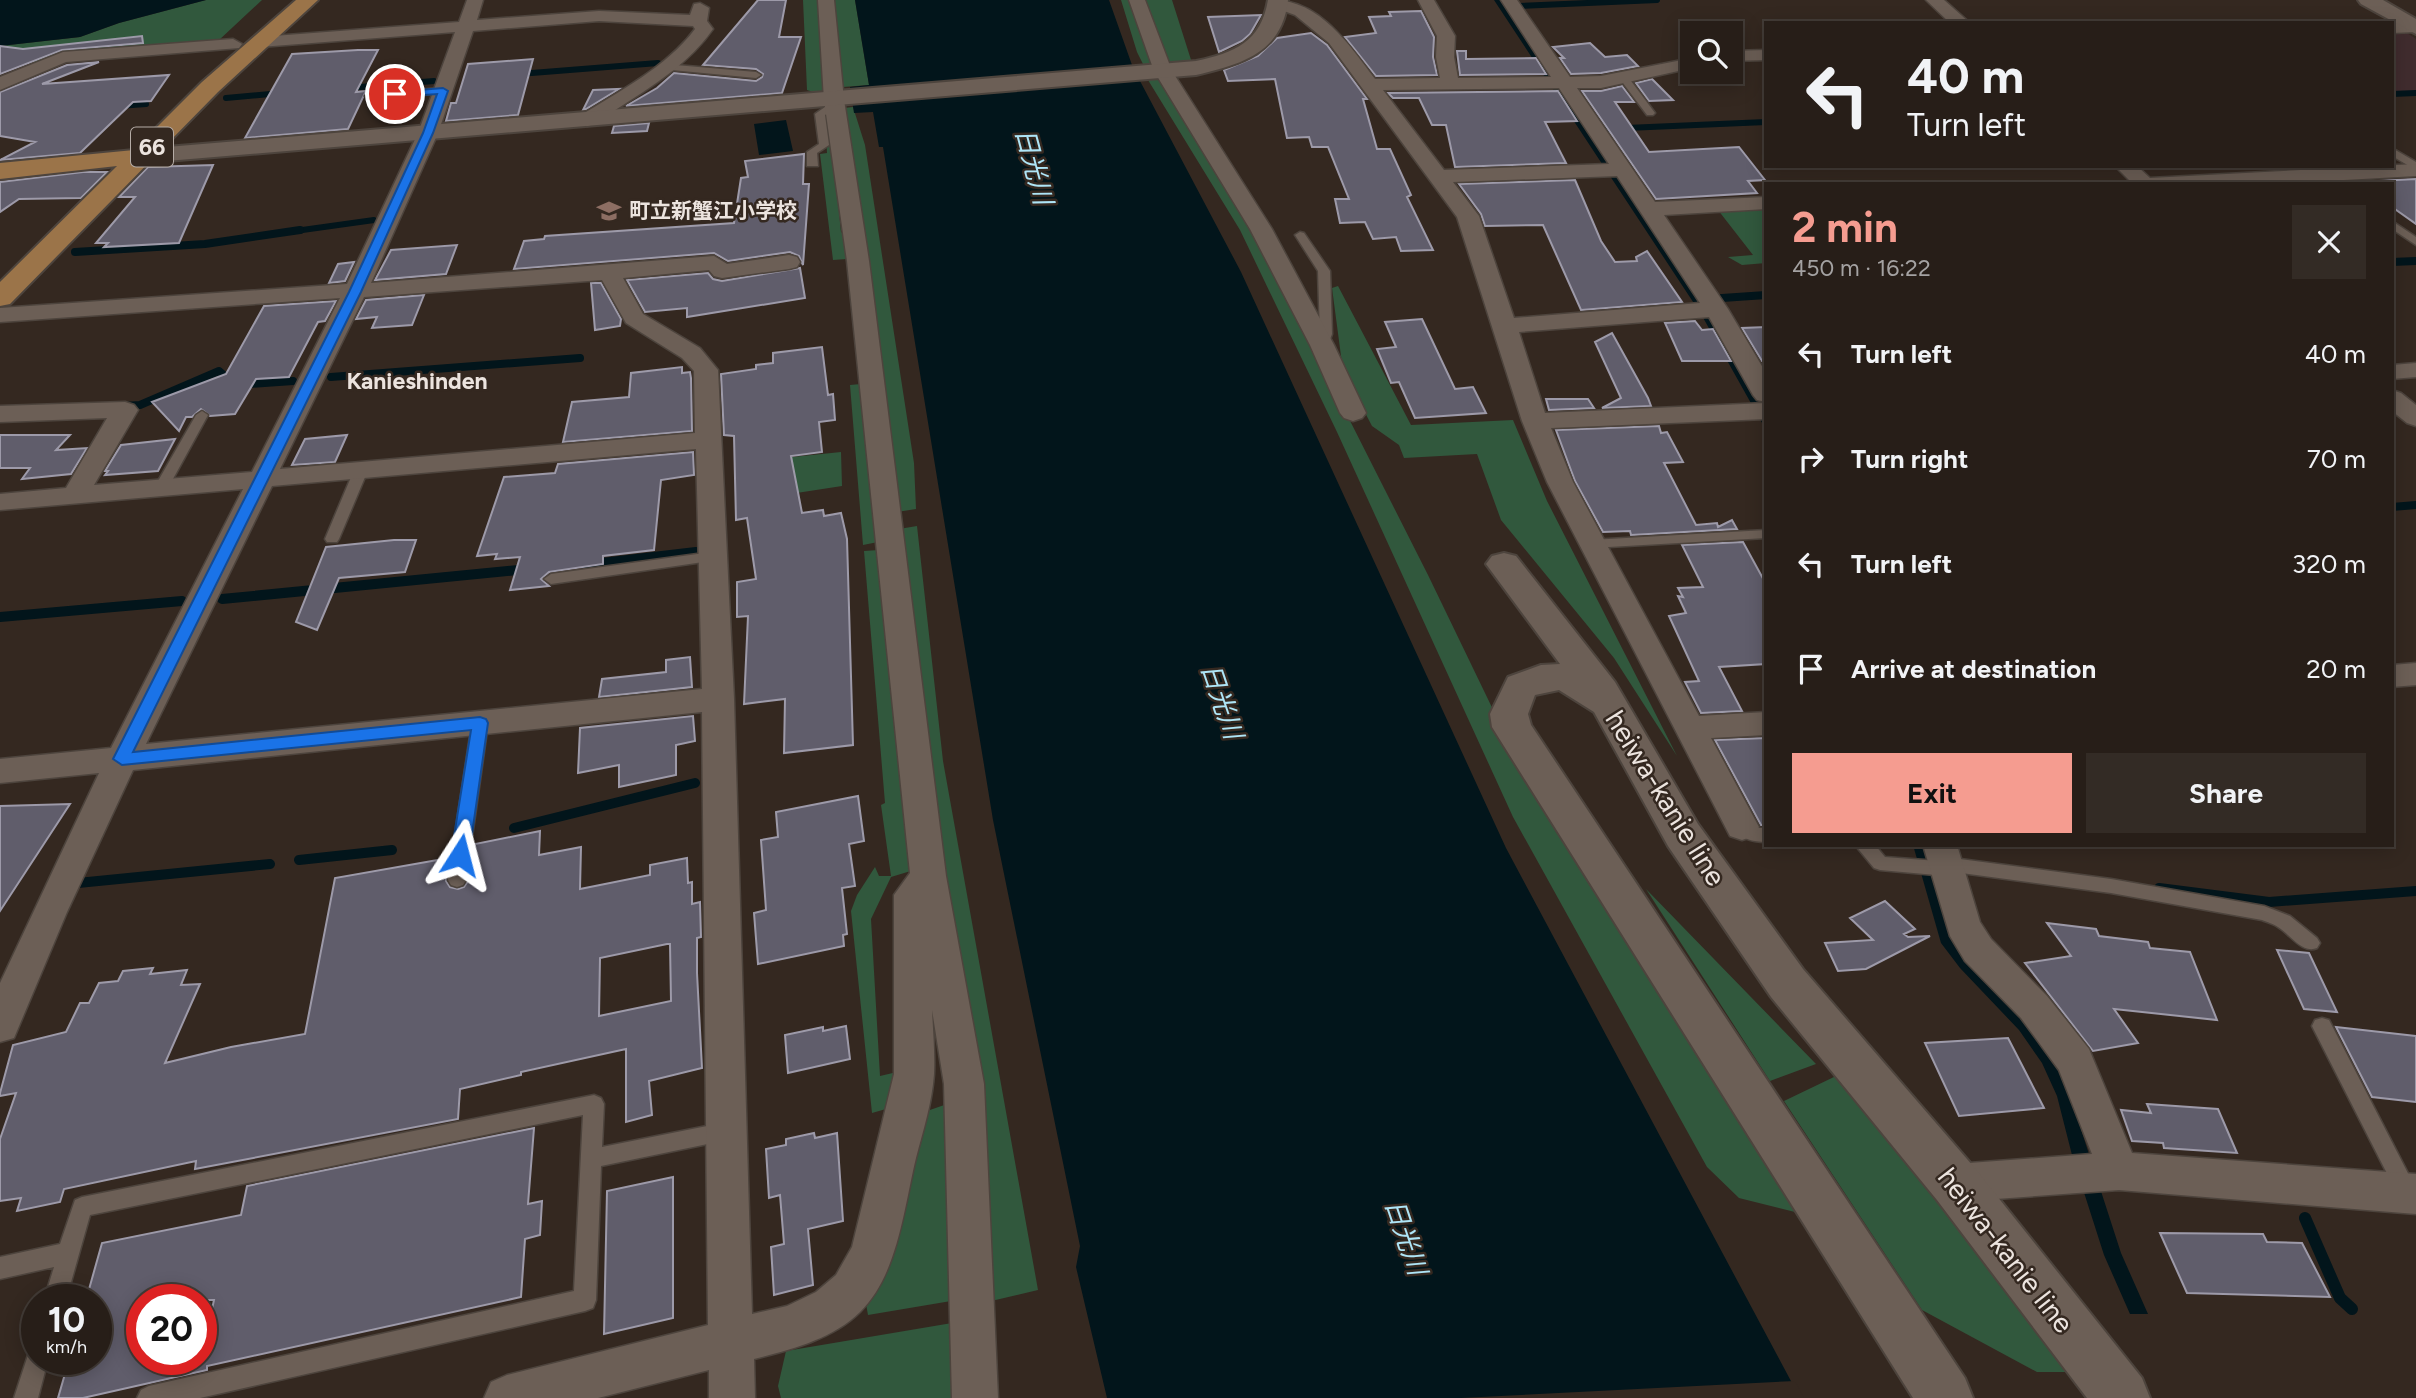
<!DOCTYPE html>
<meta charset="utf-8">
<style>
body{margin:0;font-family:Figtree,"Noto Sans JP",sans-serif;background:#332b25;color:#f1f3f6;height:100vh;display:flex;flex-direction:column;font-size:26px;white-space:nowrap}
*{box-sizing:border-box;margin:0}
p{font-size:23px;color:#a4a2a2}
.icon{flex:none;width:38px;height:38px;fill:none;stroke:currentColor;stroke-width:2;stroke-linecap:round;stroke-linejoin:round}
.map{position:relative;flex:1;overflow:hidden}
.side{position:absolute;left:1764px;top:182px;width:630px;height:665px;display:flex;flex-direction:column;background:#271e18;border-radius:0px;box-shadow:0 4px 18px #0003,0 0 0 2px #433c37}
.side>*{flex:none}
.guide{position:absolute;left:1764px;top:21px;width:630px;height:147px;border-radius:0px;box-shadow:0 4px 18px #0003,0 0 0 2px #433c37;background:#271e18;color:#f1f3f6;overflow:hidden}
.buttons{position:absolute;left:1680px;top:21px;display:grid;gap:14px}
.buttons a{display:grid;place-items:center;width:63px;height:63px;border-radius:0px;background:#271e18;box-shadow:0 4px 18px #0003,0 0 0 2px #433c37;font-size:35px}
.speed{position:absolute;left:21px;top:1284px;display:flex;gap:14px;font-size:35px;font-weight:700;text-align:center}
.speed>*{display:grid;place-content:center;width:91px;height:91px;border-radius:50%;background:#271e18;box-shadow:0 4px 18px #0003,0 0 0 2px #433c37;line-height:1}
.speed small{font-size:18px;font-weight:400}
.speed .limit{border:10px solid #d22;background:#fff;color:#111}
.pin{position:absolute;display:grid;place-items:center;width:60px;height:60px;color:#fff;margin:-30px;border:4px solid #fff;border-radius:50%;box-shadow:0 2px 7px #0007}
.me{position:absolute;width:77px;margin:-38px;rotate:9deg;stroke-linejoin:round;filter:drop-shadow(0 0 5px #0008)}
.turn{display:flex;align-items:center;gap:24px;height:147px;padding:0 28px;font-size:32px}
.turn .icon{width:91px;height:91px;stroke-width:2.5}
.turn b{display:block;font-size:49px;line-height:60px}
.round{display:grid;place-items:center;flex:none;width:74px;height:74px;border-radius:0px;background:#332b25}
.headline{display:flex;align-items:center;justify-content:space-between;height:119px;padding:0 28px}
h1{font-size:42px;font-weight:700;line-height:52px;color:#f59c90}
.primary-button{display:flex;gap:14px;margin-top:auto;padding:14px 28px}
.primary-button a{flex:1;height:80px;border-radius:0px;background:#f59c90;color:#111;font-size:28px;font-weight:700;line-height:80px;text-align:center}
.primary-button a+a{background:#332b25;color:#f1f3f6}
ul{padding:0;list-style:none}
li{display:flex;align-items:center;gap:21px;height:105px;padding:0 28px}
li div{flex:1}
li b{display:block;font-size:26px}
li em{font-style:normal}
.map>svg:first-child{display:block}
.commercial{fill:#402c2e}
.green{fill:#31583d}
.water{fill:#02151b}
.pier{fill:#342820}
.lines{fill:none;stroke-linecap:round;stroke-linejoin:round}
.stream-far3{stroke:#02151b;stroke-width:6}
.stream-far2{stroke:#02151b;stroke-width:8}
.stream-far1{stroke:#02151b;stroke-width:10}
.stream{stroke:#02151b;stroke-width:12}
.building{fill:#605d6b;stroke:#9d9aa9;stroke-width:2;fill-rule:evenodd}
.lane-casing{stroke:#4d443d;stroke-width:3}
.street-casing{stroke:#4d443d;stroke-width:3}
.secondary-casing{stroke:#4d443d;stroke-width:4}
.primary-casing{stroke:#4d443d;stroke-width:4}
.lane{fill:#6c5f56;fill-rule:evenodd}
.street{fill:#6c5f56;fill-rule:evenodd}
.secondary{fill:#6c5f56;fill-rule:evenodd}
.primary{fill:#9b7449;fill-rule:evenodd}
.route{fill:#1a73e8;stroke:#114b97;stroke-width:2}
.labels{text-anchor:middle;stroke-width:5;stroke-linejoin:round;paint-order:stroke}
.far-poi-label{font-size:21px;font-weight:bold;fill:#ece4df;stroke:#342820;text-anchor:start}
.shield{fill:#342820;stroke:#b5aca6;stroke-width:2}
.shield-label{font-size:23px;font-weight:bold;fill:#ece4df}
.far-quarter-label{font-size:23px;font-weight:bold;fill:#ece4df;stroke:#342820}
.water-label{font-size:26px;font-style:italic;fill:#aee5f7;stroke:#342820}
.near-street-label{font-size:28px;fill:#ece4df;stroke:#342820}
</style>
<div class="map">
<svg width="2416" height="1398" viewBox="0 0 2416 1398">
<rect width="100%" height="100%" fill="#342820"/>
<path class="commercial" d="M2404,31L2416,39V91L2392,93V32Z"/>
<path class="green" d="M206,0H262L218,41L39,63L0,56V46L80,37L119,23Z
M803,0H820L825,96L807,90Z
M832,0H855L869,85L843,87Z
M1121,0H1133L1155,61L1152,67L1143,64L1137,52Z
M1143,0H1172L1192,63L1174,64L1164,58Z
M1148,80H1160L1253,229L1428,575L1499,722L1803,1214L1739,1198L1707,1167L1513,817L1337,432L1240,230Z
M853,107L865,145L914,463L916,509L897,512L844,108Z
M829,112L841,232L845,235L847,259L833,260L820,154L827,153L825,117Z
M1766,207V263L1742,265L1728,257L1753,255L1718,210Z
M1338,286L1411,425L1513,420L1547,501L1677,756L1614,658L1501,520L1477,454L1404,458L1399,445L1372,426L1343,371L1332,288Z
M861,384L878,542L863,545L850,385Z
M841,452L842,486L764,498L783,458Z
M917,526L943,761L1038,1290L987,1302L948,926L899,529Z
M879,550L914,870L891,877L871,919L880,1076L897,1072L893,1107L872,1113L851,911L857,895L875,867L879,876H891L881,805L885,803L864,551Z
M1646,889L1816,1064L1770,1081Z
M1836,1076L1916,1166L2069,1372H2037L1922,1310L1784,1101Z
M950,1103L957,1300L868,1315L866,1304L927,1111Z
M958,1322L961,1398H781L778,1386L786,1351Z"/>
<path class="water" d="M0,0H206L119,23L80,37L0,46Z
M855,0H1109L1132,65L1143,68L1140,81L1241,272L1506,848L1800,1398H1107L1076,1267L1080,1246L993,820L883,147H879L873,112L854,113L850,87L869,85Z
M1494,0H1502L1706,305L1766,408V430L1701,314Z
M786,120L793,151L759,155L754,124Z
M1913,845H1926L2003,990L2064,1077L2121,1253L2148,1314H2130L2104,1255L2072,1155L2057,1096L2042,1063L2019,1030L1960,968L1941,943Z"/>
<path class="pier" d="M1795,1381L1804,1398H1461Z"/>
<g class="lines">
<path class="stream-far3" d="M1518,6L1657,0
M519,74L658,63
M348,88L434,81
M2392,94L2416,93
M226,98L281,93
M118,106L146,104
M1603,129L1766,122
M288,232L374,220"/>
<path class="stream-far2" d="M75,252L205,244L300,230
M2392,262L2416,261
M1722,298L1766,295
M331,377L580,358
M123,406L140,405L219,371L235,385L293,381
M2392,507L2416,505"/>
<path class="stream-far1" d="M585,565L696,552
M222,599L528,569
M0,617L182,601
M514,828L695,783
M299,860L392,850
M78,883L270,864
M2159,888L2269,902L2416,891"/>
<path class="stream" d="M2305,1218L2340,1298L2352,1309"/>
</g>
<path class="building" d="M758,0H786L779,37H801L782,93L626,106L657,88L674,73L756,81L762,77L763,74L756,69L703,65Z
M1421,11L1434,37L1433,57L1437,75L1376,76L1345,37L1376,33L1369,17L1391,16L1389,12Z
M1261,15L1250,34L1242,41L1219,52L1208,17Z
M1311,33L1327,45L1367,99H1363L1377,149H1390L1411,195L1407,197L1433,250L1401,251L1396,237L1373,239L1365,222L1340,223L1335,199H1349L1328,147H1312L1309,137L1287,138L1275,79L1228,81L1224,70L1258,56L1277,38Z
M142,36L143,43L62,50L0,74V46L23,49Z
M1590,43L1605,57L1627,55L1638,66L1601,73L1571,74L1560,58H1564L1553,47Z
M358,50H378L356,92L366,91L348,129L245,138L292,54Z
M1457,51H1466V59L1536,58L1546,74L1460,75Z
M533,59L518,115L446,121L451,103H456L468,64Z
M99,62L42,84L169,75L151,101L133,102L80,153L0,160L35,142L0,136V92L67,65Z
M1652,79L1673,100L1649,101L1636,83Z
M1622,86L1634,102H1615L1649,152L1739,147L1765,180L1748,181L1757,193L1656,199L1582,91H1601Z
M619,89L586,109L583,110L593,90Z
M1558,91L1577,121L1545,122L1566,163L1455,167L1446,125H1432L1419,98H1393L1388,93Z
M649,123L647,131L612,133L614,126Z
M804,154L803,184H809L803,265L799,256L790,252L728,261L714,253L514,269L524,241L544,239L545,236L734,223L741,178L748,177L745,161Z
M213,165L179,243L104,247L108,243H96L135,197H119L148,167Z
M83,172H107L81,198L19,199L0,212V182Z
M2416,179V224L2392,207V184L2358,182Z
M1575,180L1601,241L1615,262L1637,261L1636,257L1647,251L1682,302L1581,310L1543,225L1485,226L1481,214L1459,184Z
M457,245L446,274L375,280L391,250Z
M354,262L345,281L329,283L338,264Z
M800,268L805,298L687,317V308L645,312L627,280L708,273L713,279L722,281Z
M591,283H601L621,319L620,326L595,330Z
M424,295L412,325L372,328L377,317L356,319L366,300Z
M336,301L325,321L318,322L289,377L256,379L235,414L210,416L201,409L192,417H186L179,431L152,402L226,374L264,306Z
M1422,319L1455,389L1473,387L1486,413L1415,418L1399,382L1391,383L1377,349L1396,347L1385,322Z
M1695,321L1702,330L1713,329L1731,361H1682L1665,323Z
M1766,327V361H1762L1742,328Z
M1612,333L1648,398L1651,406L1602,408L1621,398L1595,342Z
M822,347L828,395L833,394L835,420L819,422L822,452L791,456L802,513L823,510L824,516L841,513L847,539L853,745L784,753L785,699L744,704L748,616L737,617V582L756,579L747,518L736,520L734,436L724,435L721,374L756,369V365L773,363V353Z
M682,367V373L690,372L691,378L692,431L563,442L572,402L629,397L631,373Z
M1546,399H1588L1594,408L1549,410Z
M1659,426L1661,433L1667,432L1683,462L1664,463L1696,525L1717,523L1718,527L1732,520L1737,529L1631,535L1630,531L1603,532L1575,481L1556,430Z
M0,435H70L56,450L87,448L71,474L22,479L30,468H0Z
M347,435L335,462L292,465L305,439Z
M175,439L158,471L105,475L108,471H105L121,445Z
M693,452L694,475L661,480L654,550L603,556V564L549,572L541,579L549,586L510,590L520,557L495,559L497,554L477,556L504,477L555,473L558,464Z
M394,540H416L405,572L339,578L317,630L296,622L326,547Z
M1743,542L1766,584V664L1719,667L1742,711L1701,713L1685,682L1699,681L1669,616L1686,613L1678,596L1683,597L1678,588L1703,587L1682,545Z
M690,657L692,687L599,697L602,679L666,672V660Z
M693,716L695,741L676,745V775L619,787V765L578,773L580,728Z
M1766,738V825H1761L1715,740Z
M858,796L864,841L849,844L855,886L842,888L847,934L843,935L844,946L758,964L754,913L766,910L761,840L778,837L776,812Z
M70,804L0,911V806Z
M540,831L539,855L581,847L580,889L650,875V865L687,858L688,883L692,882V904L700,902L701,937L697,938V973L702,1068L649,1081L652,1115L626,1122V1049L521,1072V1075L460,1089L458,1119L195,1169L196,1161L64,1189L60,1202L17,1211L21,1198L0,1201V1139L16,1093L0,1096V1093L13,1045L66,1032L80,1003H89L99,983L118,981L123,971L153,968L150,974L187,970L181,985L200,984L165,1063L231,1047L305,1034L335,878L449,858L446,881L450,887L458,889L464,887L468,881L475,844ZM667,944H670L671,1001L599,1016L600,958Z
M1885,901L1915,929L1904,934L1908,937L1930,936L1866,969L1838,971L1825,943L1873,940L1850,918Z
M2047,923L2096,929L2099,936L2148,942L2150,948L2190,952L2217,1020L2114,1009L2138,1043L2093,1051L2025,963L2071,956Z
M2277,950L2309,953L2337,1012L2304,1009Z
M846,1026L850,1059L788,1073L785,1035L823,1027V1031Z
M2336,1027L2416,1036V1102L2372,1097Z
M2008,1038L2044,1108L1959,1116L1925,1043Z
M2147,1104L2218,1109L2237,1153L2164,1148L2163,1143L2132,1141L2121,1110L2151,1113Z
M534,1128L528,1204L542,1201L540,1235L525,1239L521,1297L207,1366V1370L83,1398H58L69,1360H96V1300H86L102,1243L241,1215L247,1186ZM142,1300H214L201,1360H142Z
M814,1133L815,1138L837,1133L843,1221L808,1229L813,1285L774,1295L771,1247L784,1244L780,1195L769,1198L766,1149L786,1145V1139Z
M673,1177V1318L604,1334L607,1191Z
M2160,1233L2263,1234L2267,1242L2302,1243L2330,1297L2187,1293Z"/>
<g class="lines">
<g class="lane-casing">
<path id="lane" d="M664,64L756,72L761,75L756,78L661,69V65Z
M1622,77H1628L1655,113L1653,115H1647L1620,79Z
M443,88L448,91L446,93L370,99L365,96L370,93Z
M832,102L840,104L825,115L829,145L817,153L818,166H807V152L819,144L815,114Z
M2392,148L2416,162V170L2392,156Z
M2392,221L2416,237V245L2392,229Z
M1300,232L1304,233L1330,271L1332,334L1328,345L1322,349L1316,345L1320,334L1318,271L1295,235Z
M202,411L208,415L168,488L161,492L156,491L154,488L196,415Z
M361,466L368,470L339,539L337,542H327L325,539L354,470Z
M1766,530V538L1591,548L1584,544L1591,540Z
M712,552L719,557L717,560L551,584L544,579L551,574Z
M480,717L488,723L466,880L463,885L457,887L451,885L448,880L472,723Z
M1742,820L1757,828H1766V842C1753,842 1740,839 1733,827L1736,822Z
M1855,845H1875L1885,857L1938,861L1945,857L2111,879L2264,906L2290,916L2317,938L2320,943L2317,948C2302,954 2291,935 2278,927C2274,924 2267,922 2262,920L2111,893L1954,872L1947,876L1880,870L1874,868Z
M2322,1018L2329,1020L2414,1185V1199L2407,1202L2400,1199L2312,1026L2315,1020Z
M594,1095L601,1098L604,1104L602,1147L727,1122L734,1124L737,1131L734,1138L727,1140L601,1166L596,1300L593,1308L585,1311L200,1398H137L141,1390L149,1386L574,1291L583,1115L90,1215L66,1300H44L54,1267L0,1279V1257L60,1244L75,1200L82,1197Z
M37,1349V1360H48L38,1398H14L29,1352Z"/>
</g>
<g class="street-casing">
<path id="street" d="M467,0H483L477,20L599,11L690,15L694,4L700,3L709,8L707,21L713,29C684,71 635,96 594,124L587,126L577,120L580,116C619,91 667,67 695,29L693,26L599,21L473,31L438,133L371,283L714,256L727,264L789,255L797,257L800,262L797,267L789,269L722,278L714,276L709,270L623,278L643,314L700,348L718,370L734,699L752,1314L787,1306L816,1292L836,1275L852,1247L894,1074V895L910,873L847,261L824,100L818,0H834L844,100L869,261L946,876L984,1084L998,1398H952L944,1084L932,1010C933,1031 935,1053 934,1074C932,1103 923,1131 916,1158C904,1207 898,1275 860,1312C833,1339 790,1350 754,1359L755,1398H709V1370L598,1398H484L491,1382L507,1375L708,1325L702,712L133,770L67,912L14,1038L0,1042V983L99,773L0,783V759L111,748L243,489L0,510V494L66,488L107,418L0,422V406L125,402L134,405L138,410L94,485L252,472L340,298L0,322V308L347,284L418,133L455,32L260,47L251,42L260,37L459,22ZM602,280L626,323L682,358L694,371L695,433L280,469L364,297ZM696,449L702,689L146,744L272,486Z
M1129,0H1145L1172,71L1272,229L1334,345L1366,413L1362,418L1353,421L1344,418L1340,413L1310,345L1250,229L1154,71Z
M1273,0C1320,0 1349,45 1375,79L1440,78L1436,57L1437,36L1418,0H1434L1455,36L1454,57L1458,78L1551,77L1501,0H1517L1570,77L1601,76L1692,58V68L1601,88H1577L1655,202L1766,197V209L1664,215L1728,309L1766,373V402L1757,400L1753,395L1709,317L1519,332L1545,413L1766,403V419L1551,428L1573,482L1699,716L1766,712V735L1711,738L1759,827L1754,836L1742,840L1730,836L1547,482L1522,421L1457,217L1329,43L1295,15L1273,7L1270,3ZM1559,88L1609,164L1444,170L1383,90ZM1617,176L1700,303L1514,318L1479,216L1453,182Z
M1926,0H1944L1970,23H1950Z
M2416,22V32L2392,33V23Z
M233,39L242,44L239,48L66,62L0,90V77L63,52Z
M1766,50V60L1731,61V51Z
M2416,164V176L2273,184H2133L2115,166H2137L2150,178Z
M2416,363V377L2392,379V365Z
M2392,390L2401,393L2416,405V426L2407,423L2392,411Z
M2416,663V685L2392,687V665Z
M1923,845H1957L1980,922L1991,939L2047,996L2089,1049L2132,1153L2416,1174V1214L2119,1190L1955,1202L1940,1197L1934,1183L1940,1169L1955,1164L2092,1154L2059,1070L2021,1018L1965,961L1950,936Z"/>
</g>
<g class="secondary-casing">
<path id="secondary" d="M1268,0H1288C1282,53 1242,64 1196,75L143,163L134,161L131,156L134,151L143,149L1196,61C1234,53 1261,42 1268,0Z
M2358,0H2383L2416,19V34L2361,4Z
M1504,553L1516,556L1615,682L1698,824L1803,969L1973,1166L2142,1378L2150,1398H2087L1937,1200L1771,997L1668,846L1594,712L1559,690L1535,695L1528,714L1531,725L1965,1378L1973,1398H1913L1492,727L1490,714L1508,677L1541,665L1560,664L1486,564L1492,556Z"/>
</g>
<g class="primary-casing">
<path id="primary" d="M296,0H318L218,92L10,304L0,306V282L117,166L0,179V163L134,150L202,82Z"/>
</g>
<use href="#lane" class="lane"/>
<use href="#street" class="street"/>
<use href="#secondary" class="secondary"/>
<use href="#primary" class="primary"/>
</g>
<path class="route" d="M443,88L448,91L433,133L361,292L133,752L480,717L486,719L488,723L469,855L466,860H454L451,855L471,730L122,765L113,759L349,292L423,133L437,94L395,97L390,94L395,92Z"/>
<defs>
<g id="school-bare" transform="scale(1.89)"><path d="M0-5L7-2L0 1L-7-2ZM-4 1L0 2.5L4 1V4Q0 6-4 4Z" fill="#8d6e63" stroke="#342820" stroke-width="2.5" paint-order="stroke"/></g>
</defs>
<g fill-rule="evenodd">
<use href="#school-bare" x="609" y="211"/>
</g>
<g class="labels">
<g class="far-poi-label">
<text x="629" y="218">町立新蟹江小学校</text>
</g>
<rect class="shield" x="131" y="127.5" width="42" height="39" rx="5"/>
<g class="shield-label">
<text x="152" y="155">66</text>
</g>
<g class="far-quarter-label">
<text x="417" y="389">Kanieshinden</text>
</g>
<g class="water-label">
<text transform="translate(1034 166) rotate(75)" y="9">日光川</text>
<text transform="translate(1222 701) rotate(71)" y="9">日光川</text>
<text transform="translate(1406 1237) rotate(71)" y="9">日光川</text>
</g>
<g class="near-street-label">
<text transform="translate(1666 798) rotate(58)" y="10">heiwa-kanie line</text>
<text transform="translate(2006 1250) rotate(52)" y="10">heiwa-kanie line</text>
</g>
</g>
</svg>
<div class="buttons">
<a><svg class="icon" aria-label="search" viewBox="0 0 24 24"><circle cx="10" cy="10" r="6"/><path d="M15 15l6 6"/></svg></a>
</div>
<div class="speed"><div>10<small>km/h</small></div><div class="limit">20</div></div>
<div class="pin" style="left:395px;top:94px;background:#d93025"><svg class="icon" aria-label="arrive" viewBox="0 0 24 24"><path d="M6 21V4h12l-3 4 3 4H6"/></svg></div>
<svg class="me" style="left:460px;top:855px" viewBox="-20 -20 40 40"><path d="M0-17L14 15 0 8-14 15z" fill="#1a73e8" stroke="#fff" stroke-width="4"/></svg>
<div class="guide">
<div class="turn"><svg class="icon" aria-label="left" viewBox="0 0 24 24"><path d="M17 20v-9H6M10 6l-5 5 5 5"/></svg><div><b>40 m</b>Turn left</div></div>
</div>
<section class="side">
<div class="headline"><div><h1>2 min</h1><p>450 m · 16:22</p></div><a class="round"><svg class="icon" aria-label="close" viewBox="0 0 24 24"><path d="M6 6l12 12M18 6L6 18"/></svg></a></div>
<ul>
<li><svg class="icon" aria-label="left" viewBox="0 0 24 24"><path d="M17 20v-9H6M10 6l-5 5 5 5"/></svg><div><b>Turn left</b></div><em>40 m</em></li>
<li><svg class="icon" aria-label="right" viewBox="0 0 24 24"><path d="M7 20v-9h11M14 6l5 5-5 5"/></svg><div><b>Turn right</b></div><em>70 m</em></li>
<li><svg class="icon" aria-label="left" viewBox="0 0 24 24"><path d="M17 20v-9H6M10 6l-5 5 5 5"/></svg><div><b>Turn left</b></div><em>320 m</em></li>
<li><svg class="icon" aria-label="arrive" viewBox="0 0 24 24"><path d="M6 21V4h12l-3 4 3 4H6"/></svg><div><b>Arrive at destination</b></div><em>20 m</em></li>
</ul>
<div class="primary-button"><a>Exit</a><a>Share</a></div>
</section>
</div>
